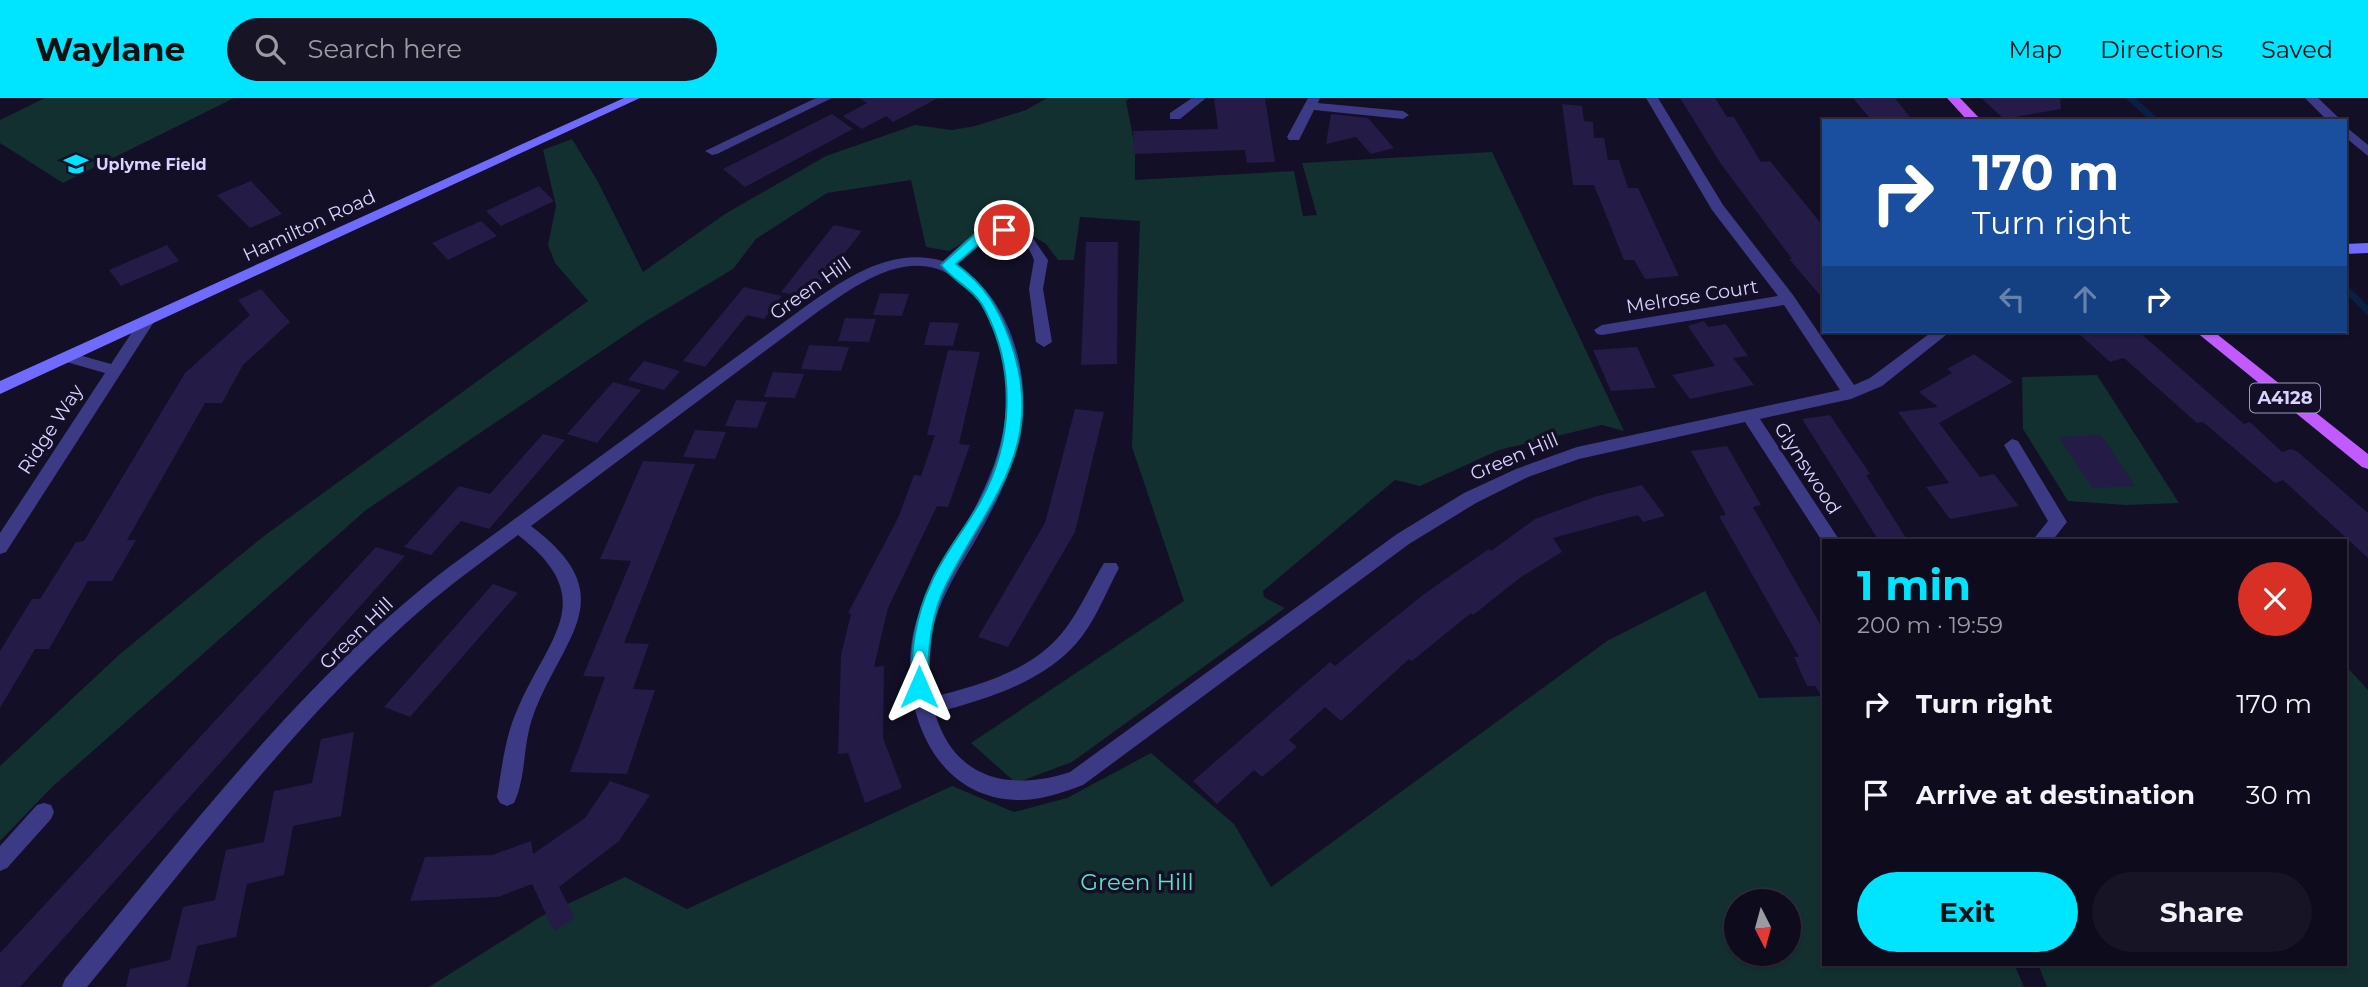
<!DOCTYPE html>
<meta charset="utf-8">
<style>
body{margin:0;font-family:Montserrat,sans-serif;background:#171425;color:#f1f3f6;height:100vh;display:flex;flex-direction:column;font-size:26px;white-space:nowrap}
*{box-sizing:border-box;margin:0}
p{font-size:23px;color:#9b9ba3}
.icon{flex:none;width:38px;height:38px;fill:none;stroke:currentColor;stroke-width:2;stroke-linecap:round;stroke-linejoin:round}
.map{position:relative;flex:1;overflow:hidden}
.side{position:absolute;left:1822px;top:441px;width:525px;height:427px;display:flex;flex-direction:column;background:#0e0b1c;border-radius:0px;box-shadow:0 2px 5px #0004,0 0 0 2px #2e2b3b}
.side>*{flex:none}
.hud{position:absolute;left:1822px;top:21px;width:525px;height:214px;border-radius:0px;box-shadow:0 2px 5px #0004,0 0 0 2px #2e2b3b;background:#1a4fa0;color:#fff;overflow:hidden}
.needle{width:46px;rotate:174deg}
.tools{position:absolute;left:1724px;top:791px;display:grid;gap:14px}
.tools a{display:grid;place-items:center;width:77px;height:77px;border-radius:50%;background:#0e0b1c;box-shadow:0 2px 5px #0004,0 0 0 2px #2e2b3b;font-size:35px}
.pin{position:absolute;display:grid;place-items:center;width:60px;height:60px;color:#fff;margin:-30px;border:4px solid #fff;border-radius:50%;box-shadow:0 2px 7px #0007}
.me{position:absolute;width:77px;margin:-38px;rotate:0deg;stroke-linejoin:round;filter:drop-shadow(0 0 5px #0008)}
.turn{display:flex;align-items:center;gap:24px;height:147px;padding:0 35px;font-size:32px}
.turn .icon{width:91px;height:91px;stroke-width:2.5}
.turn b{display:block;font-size:49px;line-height:60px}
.lanes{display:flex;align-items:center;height:66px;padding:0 35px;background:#0003;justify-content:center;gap:35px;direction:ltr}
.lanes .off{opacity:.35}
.round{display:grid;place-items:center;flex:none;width:74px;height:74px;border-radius:37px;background:#171425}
.overview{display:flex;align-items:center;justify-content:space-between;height:119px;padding:0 35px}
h1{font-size:42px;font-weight:700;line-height:52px;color:#00e5ff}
.button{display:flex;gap:14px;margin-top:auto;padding:14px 35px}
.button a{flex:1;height:80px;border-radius:42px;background:#00e5ff;color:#111;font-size:28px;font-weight:700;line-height:80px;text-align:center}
.button a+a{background:#171425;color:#f1f3f6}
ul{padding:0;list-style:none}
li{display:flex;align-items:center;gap:21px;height:91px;padding:0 35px}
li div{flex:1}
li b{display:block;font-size:26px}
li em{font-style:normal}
header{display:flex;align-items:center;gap:42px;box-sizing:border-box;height:98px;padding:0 35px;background:#00e5ff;color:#111}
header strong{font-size:33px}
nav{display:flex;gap:38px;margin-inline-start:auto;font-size:24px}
.search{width:490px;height:63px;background:#171425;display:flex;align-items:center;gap:18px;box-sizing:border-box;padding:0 24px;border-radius:38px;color:#9b9ba3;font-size:26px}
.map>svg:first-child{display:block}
.green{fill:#12302f;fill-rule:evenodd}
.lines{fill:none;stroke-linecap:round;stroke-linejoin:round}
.stream{stroke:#0a1f44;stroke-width:7}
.building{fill:#241b47}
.street{fill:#3d3a85;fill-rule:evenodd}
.secondary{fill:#6f6bff;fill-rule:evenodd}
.primary{fill:#c25bff;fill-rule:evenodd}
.route{fill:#00e5ff;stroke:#0095a6;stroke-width:2}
.labels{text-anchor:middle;stroke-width:7;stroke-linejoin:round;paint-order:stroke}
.far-poi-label{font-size:16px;font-weight:bold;fill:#d9d4ff;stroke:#130f26;text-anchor:start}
.shield{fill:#130f26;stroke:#9e99be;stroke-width:2}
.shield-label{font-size:18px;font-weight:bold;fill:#d9d4ff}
.street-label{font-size:19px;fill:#d9d4ff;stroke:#130f26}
.near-park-label{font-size:23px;fill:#5fe0c0;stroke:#130f26}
</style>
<header>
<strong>Waylane</strong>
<div class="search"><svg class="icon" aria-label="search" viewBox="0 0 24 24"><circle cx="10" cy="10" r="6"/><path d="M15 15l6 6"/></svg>Search here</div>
<nav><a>Map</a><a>Directions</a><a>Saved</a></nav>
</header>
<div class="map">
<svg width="2368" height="889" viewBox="0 0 2368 889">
<rect width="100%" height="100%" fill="#130f26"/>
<path class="green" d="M45,0H234L63,85L0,45V22Z
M1047,0H1130L1126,3L1135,49V82L1294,73L1303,118L1317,117L1302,65L1492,54L1624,333L1602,327L1499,352L1420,388L1395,382L1263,493L1264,499L1285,510L1072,664L1016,685L971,645L1184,503L1132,349L1140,123L1080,119L1074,162H1058L1046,146L1004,120L949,153L926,149L911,82L827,95L756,141L733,171L643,225L366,412L52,689L0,743V668L120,556L264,438L588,203L555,165L548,147L556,108L543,52L572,41L597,82L643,174L725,116L826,58L915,27L952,32L975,28L1026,12Z
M2097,277L2179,405L2126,407L2068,403L2023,331L2022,279Z
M1705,493L1759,600L1823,598L1824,866H2014L2024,889H429L542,818L625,779L687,811L952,688L1014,714L1067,700L1151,655L1234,726L1271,789L1607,543ZM1736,803H1788V856H1736Z
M2345,567L2368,592V889H2047L2038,866H2345Z"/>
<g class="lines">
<path class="stream" d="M2130,0L2156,23
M2345,190L2368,213"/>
</g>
<path class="building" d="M859,0H938L893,24L886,18L862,31L843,18L867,5Z
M1214,0H1265L1275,64L1247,65L1245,52L1134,56L1133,33L1218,31Z
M1680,0H1715L1727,19H1734L1761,64L1770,63L1824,129V202L1789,161H1792L1721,66Z
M1853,0H1895L1913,23H1872Z
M1981,0H2060L2061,11L2004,21Z
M1562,6L1582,8L1584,23L1593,24L1594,40H1604L1608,62H1619L1628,90H1638L1679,178L1645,181L1634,162H1624L1594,87H1573Z
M832,16L853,31L745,89L723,71Z
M1331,16L1368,20L1394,50L1371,56L1356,39L1326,46Z
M251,83L282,116L250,130L217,97Z
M539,88L554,103L501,128L486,113Z
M481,123L497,138L448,162L432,145Z
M834,127L862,133L809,201L781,194Z
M1086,144H1118L1117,266L1081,267Z
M167,147L179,163L121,188L109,172Z
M744,189L782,198L764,221L747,217L705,269L683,263Z
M261,191L290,224L243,267L222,305H205L127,442H136L112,483H88L49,551H35L0,610V553L32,501H40L76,444L84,443L185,275L250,217L238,202Z
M880,195L909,196L902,218L873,217Z
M845,220L876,221L869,244L838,243Z
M1704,223L1708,229L1726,226L1748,258L1733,260L1754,287L1690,301L1672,277L1715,268L1688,228Z
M930,224L959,225L953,248L924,247Z
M2076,233H2138L2244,326L2250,324L2282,354L2291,351L2298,354L2368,415V460L2283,382L2275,385L2203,324L2197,325L2124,260L2110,264Z
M809,247L849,249L841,273L801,271Z
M1637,249L1656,290L1611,293L1593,252Z
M948,252L980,254L959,346L970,347L948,409L937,408L888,510L874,569L884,568L883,640L902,690L865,705L848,655L838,656L841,557L851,516L848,515L898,420L914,377L921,378L935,337H927Z
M1974,256L2013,284L1939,325L1980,379L1994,376L2019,408L1950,421L1926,389L1949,385L1898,314L1938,309L1919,294L1952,275L1947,271Z
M644,263L680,273L664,292L628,282Z
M773,274L804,276L795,300L764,299Z
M613,284L641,292L597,345L567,336Z
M736,302L767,304L757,330L725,328Z
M1075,311L1104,314L1075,434L1008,549L978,539L1045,425Z
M1830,317L1870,376L1866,377L1908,443H1879L1802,321Z
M695,332L726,334L715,361L683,359Z
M543,336L565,342L489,431L461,423L431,457L404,449L459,388L490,396Z
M2101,337L2135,388L2092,390L2059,339Z
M1727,348L1761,407L1753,409L1824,533V602L1815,588H1807L1794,559H1799L1719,418L1726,417L1691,353Z
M643,363L695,366L624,545L649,546L633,591L655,592L627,676L570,674L605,579L583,578L631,463L600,461Z
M1642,387L1665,418L1643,424L1638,417L1553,440L1562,454L1521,479L1473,517L1471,515L1412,563L1409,561L1341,623L1325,609L1289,642L1297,649L1262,679L1254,672L1217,706L1193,683L1330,564L1335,568L1424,496L1489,451L1491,453L1535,421L1597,398Z
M376,449L405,458L20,889H0V855Z
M493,486L518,495L410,619L384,609Z
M354,634L341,718L293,728L284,777L247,786L236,839L197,848L187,889H126L130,871L170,862L183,809L215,802L226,752L264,744L274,693L312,685L321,641Z
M610,683L650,697L619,743L559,789L575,820L554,833L532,786L498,799L410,803L425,759L492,757L531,743L533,756L585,720Z"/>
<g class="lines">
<path class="street" d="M816,0H832L717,56L712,57L705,53Z
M1192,0H1206L1180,21H1170V15Z
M1308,0H1320L1318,5L1403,13L1409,17L1403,21L1314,12L1299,42H1289L1287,39Z
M1646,0H1658L1723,107L1793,197L1854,287L1870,280L1933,233H1951L1882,288L1851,301L1760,321L1840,443H1824V446L1745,324L1579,361L1528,379L1476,405L1409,446L1083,687C1062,695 1039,703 1016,702C932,699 899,608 913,536C919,507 935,479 950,454C988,390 1021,327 1000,250C993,223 979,196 955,180C908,147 855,188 816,215L531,428C627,500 560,540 532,621C523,648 526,680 514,705L507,708L500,705L497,699C502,669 505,638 518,610C549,538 601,501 518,437C480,465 441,493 405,526C287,634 189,765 87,889H62L65,881C185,738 300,583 449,469L806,208C846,180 891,148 943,163L966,142L984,132L1009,129L1032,139L1048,162L1043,191L1052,244L1044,249L1036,244L1029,191L1034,162C1017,115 978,146 955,167C981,181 998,205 1009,231C1041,309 1014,376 975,443C958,472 939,502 932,535C927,556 929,577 932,599C977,588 1031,573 1062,535C1079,514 1090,488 1104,465H1116L1119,470C1105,496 1093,529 1072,550C1036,587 983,602 935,615C954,681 1009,694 1070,674L1397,436L1464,395L1516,371L1577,349L1840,292L1784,207L1602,237L1597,236L1594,232L1602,227L1778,198L1712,112Z
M2305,0H2318L2342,23H2328Z
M2345,28L2368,47V58L2345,39Z
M147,218L152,219L155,223L152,227L6,454L0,456V435L105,275L63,263L60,259L63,255L68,254L111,266L142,219Z
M2012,341L2018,343L2067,424L2052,443H2032L2048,423L2004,347Z
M44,705L51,707L54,714L51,721L7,770L0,773V748L37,707Z"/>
<path class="secondary" d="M624,0H640L0,296V283Z
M2368,145V155L2345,156V146Z"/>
<path class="primary" d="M1947,0H1960L1982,23H1968Z
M2195,233H2213L2368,356V371L2362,369Z"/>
</g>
<path class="route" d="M1004,128L1008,129V135L985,141L956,166C985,187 998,209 1010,242C1048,347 991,399 947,485C930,518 928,553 928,589L919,596L911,589C911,552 915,519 931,485C943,456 966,430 981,402C1013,343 1016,272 985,212C975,191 954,184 941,167L976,135Z"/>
<defs>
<g id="school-bare" transform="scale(1.89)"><path d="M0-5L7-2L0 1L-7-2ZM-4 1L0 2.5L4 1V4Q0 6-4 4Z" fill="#00e5ff" stroke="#130f26" stroke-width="2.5" paint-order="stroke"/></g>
</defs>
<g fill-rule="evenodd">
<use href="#school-bare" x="76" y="66"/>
</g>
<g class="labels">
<g class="far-poi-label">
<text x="96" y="72">Uplyme Field</text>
</g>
<rect class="shield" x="2250" y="285.5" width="70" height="29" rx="5"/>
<g class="shield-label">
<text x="2285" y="306">A4128</text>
</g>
<g class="street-label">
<text transform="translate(309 127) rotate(-25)" y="7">Hamilton Road</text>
<text transform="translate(810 190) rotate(-35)" y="7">Green Hill</text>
<text transform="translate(1692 198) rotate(-9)" y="7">Melrose Court</text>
<text transform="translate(50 331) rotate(-57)" y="7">Ridge Way</text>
<text transform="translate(1514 358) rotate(-23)" y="7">Green Hill</text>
<text transform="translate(1808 370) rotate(57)" y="7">Glynswood</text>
<text transform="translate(356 535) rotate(-44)" y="7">Green Hill</text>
</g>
<g class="near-park-label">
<text x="1137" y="792">Green Hill</text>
</g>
</g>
</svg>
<div class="tools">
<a><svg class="needle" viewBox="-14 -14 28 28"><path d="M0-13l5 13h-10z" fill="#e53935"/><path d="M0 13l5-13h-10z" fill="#9b9ba3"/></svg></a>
</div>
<div class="pin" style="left:1004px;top:132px;background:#d93025"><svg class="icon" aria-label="arrive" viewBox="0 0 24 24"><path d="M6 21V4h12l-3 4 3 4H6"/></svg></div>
<svg class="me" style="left:919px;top:589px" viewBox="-20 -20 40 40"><path d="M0-17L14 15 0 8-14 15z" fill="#00e5ff" stroke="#fff" stroke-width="4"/></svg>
<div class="hud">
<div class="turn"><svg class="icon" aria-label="right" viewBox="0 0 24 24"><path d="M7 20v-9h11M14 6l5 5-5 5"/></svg><div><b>170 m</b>Turn right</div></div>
<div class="lanes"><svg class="icon off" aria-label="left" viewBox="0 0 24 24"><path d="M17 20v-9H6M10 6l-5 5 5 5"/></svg><svg class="icon off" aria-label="ahead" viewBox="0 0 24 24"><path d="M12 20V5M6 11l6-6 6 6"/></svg><svg class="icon" aria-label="right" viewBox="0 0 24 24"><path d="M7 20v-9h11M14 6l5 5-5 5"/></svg></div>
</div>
<section class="side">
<div class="overview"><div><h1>1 min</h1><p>200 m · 19:59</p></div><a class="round" style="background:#d93025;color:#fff"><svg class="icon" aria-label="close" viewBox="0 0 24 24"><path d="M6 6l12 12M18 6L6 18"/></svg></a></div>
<ul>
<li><svg class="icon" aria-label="right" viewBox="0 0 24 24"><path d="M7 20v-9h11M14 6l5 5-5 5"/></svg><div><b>Turn right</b></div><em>170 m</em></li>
<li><svg class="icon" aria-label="arrive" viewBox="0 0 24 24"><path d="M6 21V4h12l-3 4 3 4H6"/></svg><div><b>Arrive at destination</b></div><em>30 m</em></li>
</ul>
<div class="button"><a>Exit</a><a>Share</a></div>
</section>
</div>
